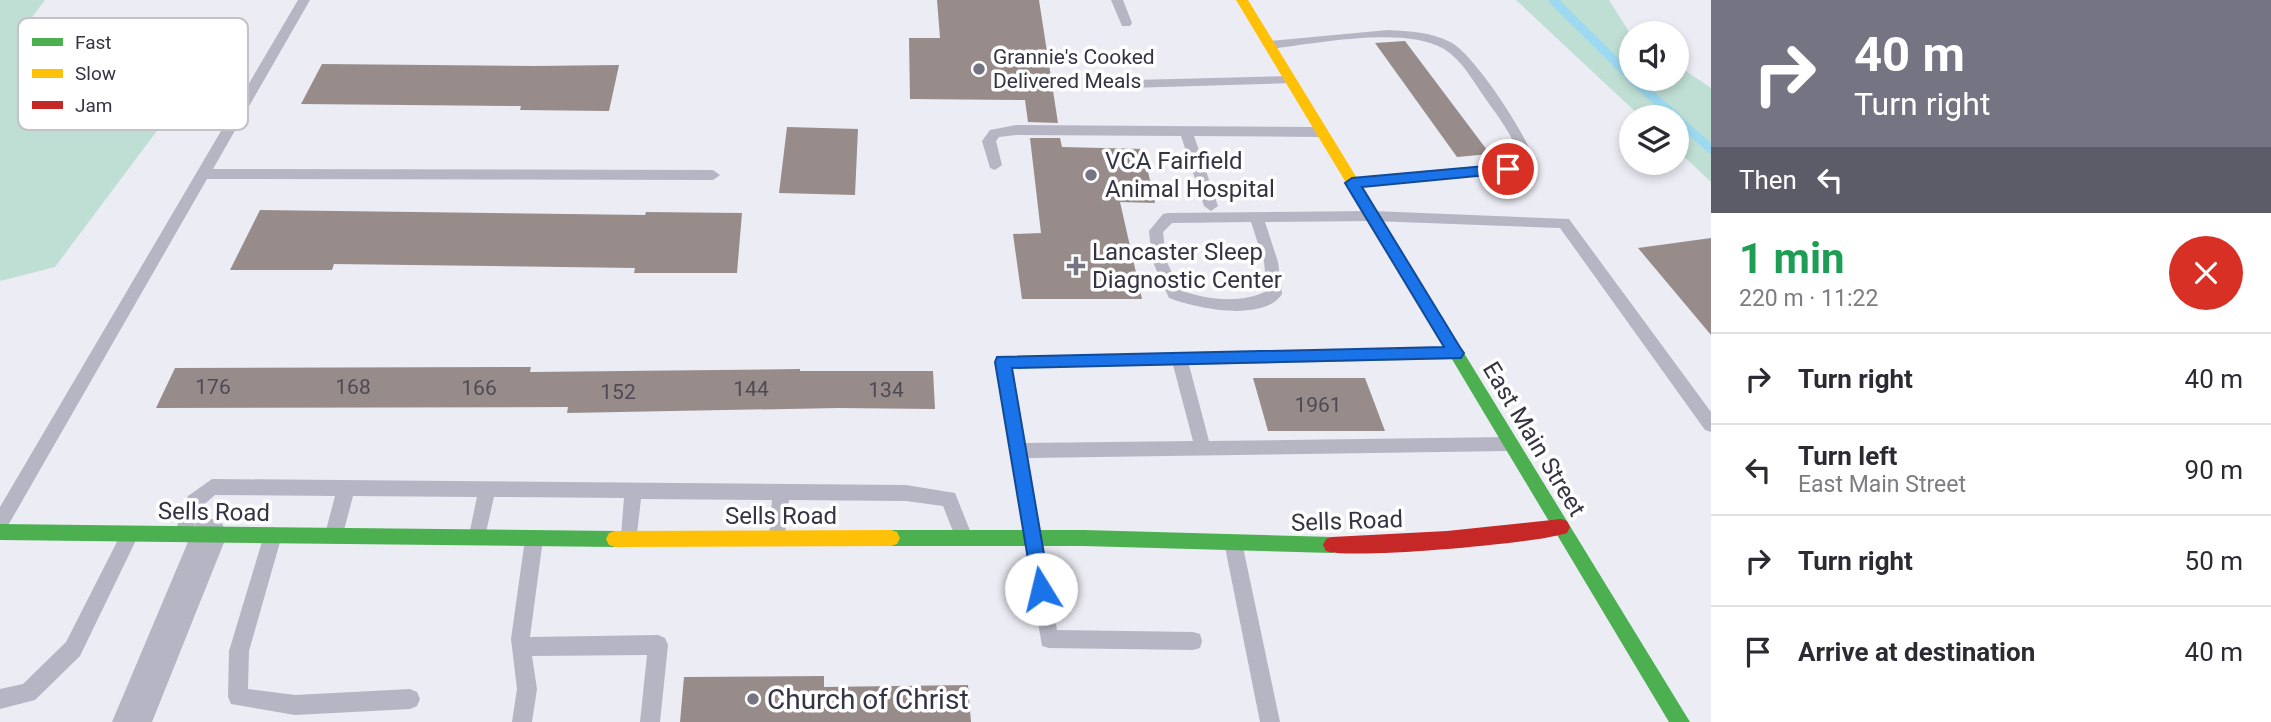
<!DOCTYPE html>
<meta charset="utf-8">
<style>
body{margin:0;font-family:Roboto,sans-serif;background:#f7f7f7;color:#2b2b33;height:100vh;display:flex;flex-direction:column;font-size:26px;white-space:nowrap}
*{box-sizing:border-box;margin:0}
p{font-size:23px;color:#7c7c81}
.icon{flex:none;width:38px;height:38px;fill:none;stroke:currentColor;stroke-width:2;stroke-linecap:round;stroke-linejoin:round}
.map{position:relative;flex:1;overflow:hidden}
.drawer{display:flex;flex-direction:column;background:#fff;width:560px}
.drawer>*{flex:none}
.banner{background:#747482;color:#fff;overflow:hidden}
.fabs{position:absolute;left:1619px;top:21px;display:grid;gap:14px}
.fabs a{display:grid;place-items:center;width:70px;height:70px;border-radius:50%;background:#fff;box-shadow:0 4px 10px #0003;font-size:35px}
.pin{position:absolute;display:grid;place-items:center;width:60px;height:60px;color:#fff;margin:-30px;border:4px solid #fff;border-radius:50%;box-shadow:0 2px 7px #0007}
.me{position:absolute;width:77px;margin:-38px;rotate:351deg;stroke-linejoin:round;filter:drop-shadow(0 0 5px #0008)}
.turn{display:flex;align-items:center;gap:24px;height:147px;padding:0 28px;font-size:32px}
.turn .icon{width:91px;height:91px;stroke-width:2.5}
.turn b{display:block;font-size:49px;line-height:60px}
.then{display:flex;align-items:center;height:66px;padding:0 28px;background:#0003;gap:14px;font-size:26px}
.round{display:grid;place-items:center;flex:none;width:74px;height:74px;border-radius:37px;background:#f7f7f7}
.head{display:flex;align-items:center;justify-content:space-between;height:119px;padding:0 28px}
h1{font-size:42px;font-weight:700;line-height:52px;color:#1e9e55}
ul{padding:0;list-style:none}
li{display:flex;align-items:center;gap:21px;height:91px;padding:0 28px;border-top:2px solid #e1e1e2}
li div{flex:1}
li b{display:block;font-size:26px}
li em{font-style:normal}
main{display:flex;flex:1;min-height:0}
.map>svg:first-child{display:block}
.green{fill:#bfdfd4}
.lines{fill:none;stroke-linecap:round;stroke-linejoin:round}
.stream{stroke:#9dd9f1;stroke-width:9}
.building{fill:#978c8a}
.lane{fill:#b5b5c4;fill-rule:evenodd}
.street{fill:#b5b5c4;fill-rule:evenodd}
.fast{fill:#4caf50;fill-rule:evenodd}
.slow{fill:#ffc107;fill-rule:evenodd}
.jam{fill:#c62828;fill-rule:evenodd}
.route{fill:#1a73e8;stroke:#114b97;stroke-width:2}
.poi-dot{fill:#747482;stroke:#fff;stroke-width:2.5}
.labels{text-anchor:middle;stroke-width:7;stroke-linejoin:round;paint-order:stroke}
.far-poi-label{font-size:21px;fill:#343444;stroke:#fff;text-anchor:start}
.number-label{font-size:21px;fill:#4d4a56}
.poi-label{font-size:24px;fill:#343444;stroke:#fff;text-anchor:start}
.street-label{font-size:24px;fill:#343444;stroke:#fff}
.near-poi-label{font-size:28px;fill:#343444;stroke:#fff;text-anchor:start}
.key{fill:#fff;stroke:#c2c2c7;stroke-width:2}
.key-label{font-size:19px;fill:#343444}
</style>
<main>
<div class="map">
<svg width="1711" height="722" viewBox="0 0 1711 722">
<rect width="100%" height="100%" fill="#ebecf4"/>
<path class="green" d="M0,0H45L29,21L231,32L55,267L0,281Z
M1516,0H1609L1631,35V79H1676L1677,65L1711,88V182L1677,150L1676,117H1641Z"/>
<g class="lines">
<path class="stream" d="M1553,0L1631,77
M1632,79L1676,117
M1676,118L1711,149"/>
</g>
<path class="building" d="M937,0H1039L1058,123L1028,122L1025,100L910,99L909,38H940Z
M1405,41L1490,154L1457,157L1375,43Z
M322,64L534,66L619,65L609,111L520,110L521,106L301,104Z
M787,127L858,129L855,195L779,193Z
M1030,138H1060L1062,147L1143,149L1155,203L1120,202L1142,299H1022L1013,234L1041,233Z
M260,210L645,215L646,212L742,213L737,273H634L635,268L334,264L332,270H230Z
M1711,238V335L1638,248Z
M531,367L530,372L800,369V371H933L935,409L838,408L567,413L568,407L156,408L175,368Z
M1253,378H1365L1385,431H1268Z
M824,676V687L968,685L971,722H680L684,677Z"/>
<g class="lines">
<path class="lane" d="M298,0H310L213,169L713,170L720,175L713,180L207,179L6,529L0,531V507Z
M1111,0H1123L1132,23L1130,26H1122Z
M1388,30C1409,31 1432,32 1452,43C1475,56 1525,133 1534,159C1527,170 1520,171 1508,173L1347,186L1345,183L1347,180L1352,178L1508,163L1516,162L1520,158C1513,135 1499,118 1485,98C1473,81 1462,60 1444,49C1404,25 1314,44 1269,49L1263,45L1269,41Z
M1290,76L1294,77V83L1095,89L1089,85L1095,81Z
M1016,125L1321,127L1328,132L1321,137L1194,136L1218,206L1211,211L1204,206L1181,136L1016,135L999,137L996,141L1002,165L995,170L990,168L982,141L990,130Z
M1373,211L1569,219L1711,412V432L1705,430L1560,228L1373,221L1265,222L1278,262L1282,294C1263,323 1195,308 1169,298L1152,260L1149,231L1163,214L1168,213ZM1251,222L1264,262L1267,291C1240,304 1207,300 1180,290L1166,260L1163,232L1172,223Z
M1456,347L1462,348L1464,353L1462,358L1456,359L1189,365L1209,441L1508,437L1514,439L1516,444L1514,449L1508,451L1028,458L1057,630L1193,632L1200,634L1202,641L1200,648L1193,650L1049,648L1042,646L995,362L997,357ZM1173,365L1193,441L1025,443L1012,368Z
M212,479L906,485L955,493L973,538L970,544L964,546L958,544L943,506L906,501L789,500L784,544L778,546L772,544L769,538L772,500L641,499L636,542L630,544L624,542L621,536L624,498L494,497L484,541L478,543L472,541L469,535L477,497L353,496L343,534L340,540L334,542L328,540L325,534L335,496L215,495L201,507L190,538L184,540L178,538L175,532L188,496Z
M273,527L279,529L282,535L249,651L248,689L295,695L410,689L417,692L420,699L417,706L410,709L295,715L231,704L228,697L229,651L264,535L267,529Z
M129,528L135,530L138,536L80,656L35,700L0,709V689L23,684L66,642L123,530Z
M534,531L540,533L543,539L530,637L658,635L665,638L668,645L660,722H640L647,655L532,656L537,689L532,722H512L517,689L511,639L525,539L528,533Z
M1234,539L1240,541L1243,547L1280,722H1260L1225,547L1228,541Z"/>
<path class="street" d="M209,518L222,523L227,535L152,722H112L196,523Z"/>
<path class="fast" d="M1421,289L1426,291L1690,722H1669L1416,299L1414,295L1416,291Z
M0,524L615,531L621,533L624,539L621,545L615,547L0,540Z
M891,530H1084L1332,537L1338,539L1341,545L1338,551L1332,553L1084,546H891L885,544L882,538L885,532Z"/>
<path class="slow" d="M1236,0H1248L1426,291L1428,295L1426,299H1416Z
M891,530L897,532L900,538L897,544L891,546L615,547L609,545L606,539L609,533L615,531Z"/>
<path class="jam" d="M1561,519L1567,521L1570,527L1567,533C1541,543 1349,560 1326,551L1323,545L1326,539L1332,537L1447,531Z"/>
</g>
<path class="route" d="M1508,164L1515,169L1508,173L1362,187L1461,349L1464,353L1461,358L1012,368L1050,589L1047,595L1041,597L1034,595L995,362L997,357L1444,347L1345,183L1352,178Z"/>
<g class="poi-dot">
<circle cx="979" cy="69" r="7"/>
<circle cx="1091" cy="175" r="7"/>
<path d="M1072.5 255.5h7v7h7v7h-7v7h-7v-7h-7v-7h7z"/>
<circle cx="753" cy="699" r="7"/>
</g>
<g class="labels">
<g class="far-poi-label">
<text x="993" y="64">Grannie's Cooked<tspan x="993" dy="24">Delivered Meals</tspan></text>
</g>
<g class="number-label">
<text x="213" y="394">176</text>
<text x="353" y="394">168</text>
<text x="479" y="395">166</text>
<text x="751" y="396">144</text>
<text x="886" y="397">134</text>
<text x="618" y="399">152</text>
<text x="1318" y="412">1961</text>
</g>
<g class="poi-label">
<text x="1105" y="169">VCA Fairfield<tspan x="1105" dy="28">Animal Hospital</tspan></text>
<text x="1092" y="260">Lancaster Sleep<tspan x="1092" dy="28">Diagnostic Center</tspan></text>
</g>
<g class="street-label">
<text transform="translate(1534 439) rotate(59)" y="8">East Main Street</text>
<text transform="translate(214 512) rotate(1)" y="8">Sells Road</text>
<text x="781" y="524">Sells Road</text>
<text transform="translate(1347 521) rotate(-2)" y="8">Sells Road</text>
</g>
<g class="near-poi-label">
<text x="767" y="709">Church of Christ</text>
</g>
</g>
<rect x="18" y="18" width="230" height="112" rx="10" class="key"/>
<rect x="32" y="38" width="31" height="8" fill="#4caf50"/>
<rect x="32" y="69" width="31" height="9" fill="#ffc107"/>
<rect x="32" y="101" width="31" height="8" fill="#c62828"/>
<g class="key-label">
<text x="75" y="49">Fast</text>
<text x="75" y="80">Slow</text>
<text x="75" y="112">Jam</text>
</g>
</svg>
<div class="fabs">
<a><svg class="icon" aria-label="sound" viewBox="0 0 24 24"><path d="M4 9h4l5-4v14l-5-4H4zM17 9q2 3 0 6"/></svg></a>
<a><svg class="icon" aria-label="layers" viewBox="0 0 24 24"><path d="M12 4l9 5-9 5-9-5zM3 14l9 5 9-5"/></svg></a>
</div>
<div class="pin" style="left:1508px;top:169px;background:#d93025"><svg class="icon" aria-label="arrive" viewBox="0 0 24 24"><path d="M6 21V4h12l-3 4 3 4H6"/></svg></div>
<svg class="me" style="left:1041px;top:589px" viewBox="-20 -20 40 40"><circle r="19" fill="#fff"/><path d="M0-13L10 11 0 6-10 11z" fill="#1a73e8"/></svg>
</div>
<section class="drawer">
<div class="banner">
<div class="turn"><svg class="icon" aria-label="right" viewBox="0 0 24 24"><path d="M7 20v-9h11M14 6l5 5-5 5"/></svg><div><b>40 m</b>Turn right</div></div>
<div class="then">Then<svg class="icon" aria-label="left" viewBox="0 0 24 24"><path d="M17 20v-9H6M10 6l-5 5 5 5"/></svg></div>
</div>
<div class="head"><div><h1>1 min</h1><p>220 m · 11:22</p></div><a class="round" style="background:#d93025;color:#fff"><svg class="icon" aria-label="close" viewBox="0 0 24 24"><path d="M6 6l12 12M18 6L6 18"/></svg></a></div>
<ul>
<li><svg class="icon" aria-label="right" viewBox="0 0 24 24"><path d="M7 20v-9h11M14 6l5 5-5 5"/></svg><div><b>Turn right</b></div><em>40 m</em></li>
<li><svg class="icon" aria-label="left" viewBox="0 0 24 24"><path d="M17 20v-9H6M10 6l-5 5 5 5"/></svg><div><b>Turn left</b><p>East Main Street</p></div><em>90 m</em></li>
<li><svg class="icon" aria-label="right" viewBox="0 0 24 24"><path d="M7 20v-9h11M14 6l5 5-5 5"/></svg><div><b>Turn right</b></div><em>50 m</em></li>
<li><svg class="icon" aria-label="arrive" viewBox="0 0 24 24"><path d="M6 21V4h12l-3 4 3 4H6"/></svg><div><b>Arrive at destination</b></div><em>40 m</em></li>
</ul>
</section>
</main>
